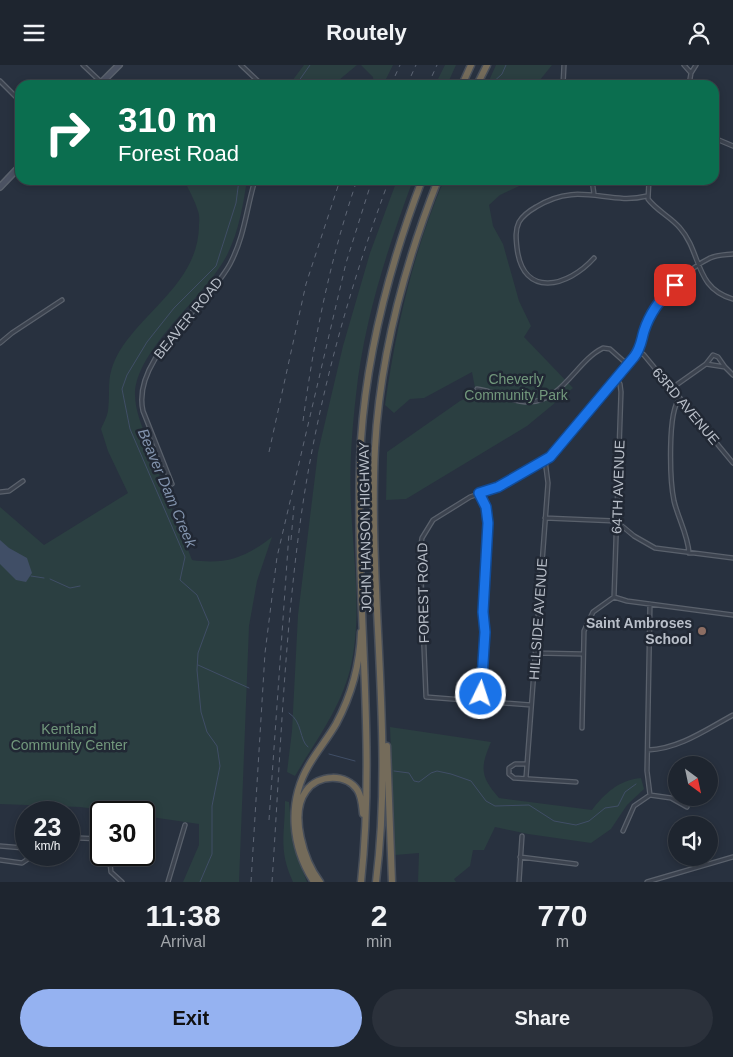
<!DOCTYPE html>
<style>
body{margin:0;font-family:Helvetica,sans-serif;background:#2b313b;color:#f1f3f6;height:100vh;display:flex;flex-direction:column;font-size:19px;white-space:nowrap}
*{box-sizing:border-box;margin:0}
p{font-size:16px;color:#a1a5aa}
.icon{flex:none;width:28px;height:28px;fill:none;stroke:currentColor;stroke-width:2;stroke-linecap:round;stroke-linejoin:round}
.map{position:relative;height:817px;overflow:hidden}
.details{display:flex;flex-direction:column;background:#1e252f;flex:1}
.details>*{flex:none}
.hud{position:absolute;left:15px;top:15px;width:704px;height:105px;border-radius:15px;box-shadow:0 2px 8px #0003,0 0 0 1px #3c424b;background:#0b6e4f;color:#fff;overflow:hidden}
.needle{width:32px;rotate:147deg}
.fabs{position:absolute;left:668px;top:691px;display:grid;gap:10px}
.fabs a{display:grid;place-items:center;width:50px;height:50px;border-radius:50%;background:#1e252f;box-shadow:0 2px 8px #0003,0 0 0 1px #3c424b;font-size:25px}
.speed{position:absolute;left:15px;top:736px;display:flex;gap:10px;font-size:25px;font-weight:700;text-align:center}
.speed>*{display:grid;place-content:center;width:65px;height:65px;border-radius:50%;background:#1e252f;box-shadow:0 2px 8px #0003,0 0 0 1px #3c424b;line-height:1}
.speed small{font-size:12px;font-weight:400}
.speed .limit{border:2px solid #111;border-radius:8px;background:#fff;color:#111}
.pin{position:absolute;display:grid;place-items:center;width:42px;height:42px;color:#fff;margin:-21px;border-radius:10px;box-shadow:0 2px 8px #0006}
.me{position:absolute;width:55px;margin:-28px;rotate:4deg;stroke-linejoin:round;filter:drop-shadow(0 0 4px #0008)}
.turn{display:flex;align-items:center;gap:18px;height:105px;padding:0 20px;font-size:22px}
.turn .icon{width:65px;height:65px;stroke-width:2.5}
.turn b{display:block;font-size:35px;line-height:42px}
.eta{display:flex;justify-content:space-evenly;align-items:center;height:85px;text-align:center}
.eta b{font-size:30px;font-weight:800;line-height:35px}
.action{display:flex;gap:10px;margin-top:auto;padding:10px 20px}
.action a{flex:1;height:58px;border-radius:30px;background:#95b2f1;color:#111;font-size:20px;font-weight:800;line-height:58px;text-align:center}
.action a+a{background:#2b313b;color:#f1f3f6}
header{display:flex;justify-content:space-between;align-items:center;height:65px;padding:0 20px;background:#1e252f;font-size:22px;font-weight:800}
.map>svg:first-child{display:block}
.green{fill:#2b3f41}
.water{fill:#404e66}
.lines{fill:none;stroke-linecap:round;stroke-linejoin:round}
.stream{stroke:#404e66;stroke-width:1}
.street-casing{stroke:#5a616c;stroke-width:5.5}
.secondary-casing{stroke:#5a616c;stroke-width:8}
.highway-casing{stroke:#474e59;stroke-width:9}
.street{stroke:#3c434f;stroke-width:3}
.secondary{stroke:#4b5262;stroke-width:5}
.highway{stroke:#746b5a;stroke-width:6}
.rail{stroke:#5f6776;stroke-width:1;stroke-dasharray:5 5;stroke-linecap:butt}
.route-casing{stroke:#114b97;stroke-width:12}
.route{stroke:#1a73e8;stroke-width:9}
.education-dot{fill:#8d6e63;stroke:#212834;stroke-width:2}
.labels{text-anchor:middle;stroke-width:5;stroke-linejoin:round;paint-order:stroke}
.street-label{font-size:14px;fill:#b9bfc9;stroke:#212834}
.park-label{font-size:14px;fill:#72987c;stroke:#212834}
.poi-label{font-size:14px;font-weight:bold;fill:#b9bfc9;stroke:#212834;text-anchor:end}
.water-label{font-size:15px;font-style:italic;fill:#8394ae;stroke:#212834}
</style>
<header><svg class="icon" aria-label="menu" viewBox="0 0 24 24"><path d="M4 6h16M4 12h16M4 18h16"/></svg>Routely<svg class="icon" aria-label="person" viewBox="0 0 24 24"><circle cx="12" cy="8" r="4"/><path d="M4 21q1-7 8-7t8 7"/></svg></header>
<div class="map">
<svg width="733" height="817" viewBox="0 0 733 817">
<rect width="100%" height="100%" fill="#28313f"/>
<path class="green" d="M304,0H357L333,20H289Z
M361,0H393L383,20H374L373,12Z
M445,0H456L447,20H435Z
M496,0H552L536,20H487Z
M184,115H247C243,140 239,165 228,188C208,230 135,284 135,330C135,346 143,363 148,378C161,417 177,456 192,495C226,500 246,492 272,472L257,516L249,561L239,817H183L199,780V759L144,751V748L119,747L80,742L0,739V442L44,480L128,428L108,386L101,364C103,359 107,352 108,346C111,322 105,312 119,287C145,244 198,217 199,161C199,157 200,151 198,146C195,136 189,125 184,115Z
M397,115H413C387,185 364,255 356,330C352,365 349,404 351,439C353,493 363,551 350,605C339,646 316,675 295,711L287,707L292,666L298,550L318,387L343,281L370,188Z
M444,115H532L500,130L489,140L493,161L503,179L519,236L531,261L524,272L573,323L527,361L406,434L386,435L387,387L460,336L476,328L472,307L424,333L410,334L394,348L385,340C396,263 413,187 444,115Z
M390,662L491,677C480,703 480,711 499,733L592,745C605,728 619,715 641,713L644,724L627,740L611,764L591,778L528,769L495,762L484,785H473L470,801L454,814L456,817H418L419,788L395,790Z
M285,736L289,737L293,780L307,817H293C278,785 285,769 285,736Z"/>
<path class="water" d="M0,475L9,483L27,493L32,508L26,517L16,515L0,499Z"/>
<g class="lines">
<path class="stream" d="M296,20L310,0
M490,20L502,9L506,0
M31,511L44,513
M50,514L70,523L80,521
M198,600L249,623
M289,648C303,657 299,675 308,682
M329,689L355,696
M394,706L409,708L414,716L419,717L431,708L437,706L451,709L471,716L486,736L495,741L529,740L554,756L576,760L589,756L605,743L618,741L625,727L636,719
M200,817L212,789V741L220,701L217,681L207,667L201,647L197,605L198,588L209,558L197,530L180,515L185,492L130,364L122,324L127,310L147,277L174,243L216,201L236,138L239,115"/>
<g class="street-casing">
<path id="street" d="M83,0L101,17
M241,0L262,20
M684,0L691,8
M0,16L20,36
M563,20L564,0
M689,20L691,8L696,0
M714,73L733,81
M592,115L594,129
M649,115L648,134C657,146 671,152 680,163C702,188 694,223 733,234
M594,193C568,222 523,234 517,183C516,174 515,165 519,157C523,150 529,146 536,142C579,115 607,141 647,131
M0,278L12,268L62,235
M639,286L644,290L733,398
M706,299L713,290L718,292L725,302
M672,323L706,299L725,302L733,310
M477,324C495,326 510,337 529,337C563,336 576,296 603,283L610,284L628,300
M680,333C667,346 670,417 674,436C678,453 688,470 689,488
M172,419L143,346C131,293 206,243 230,199C245,170 246,145 255,115
M0,427L9,426L23,416
M479,428L486,442L489,458L483,539L485,567L480,636
M545,453L616,456L634,471L655,483L733,493
M614,532L621,327L620,319L616,314
M614,532L627,536L733,550
M650,539L647,706L650,730
M536,588L583,589
M531,640L426,632L420,486L422,473L433,455L470,432L498,422L550,392L635,292C644,279 644,263 651,249C660,230 691,202 710,193C717,190 725,190 733,189
M582,663L584,566L593,547L614,532
M648,685C679,684 707,664 733,650
M527,699H515L509,703V709L514,713L576,717
M526,713L548,418L545,395
M623,766L634,741L650,730L671,733L687,742
M79,773L101,774
M0,781L24,783L26,785
M109,790L111,807L122,817
M520,792L576,799
M0,795L22,798L28,794V790
M168,817L185,760
M519,817L522,771
M647,817L733,792"/>
</g>
<g class="secondary-casing">
<path id="secondary" d="M99,20L119,0
M0,122L20,101"/>
</g>
<g class="highway-casing">
<path id="highway" d="M462,20L471,0
M477,20L487,0
M387,681L392,817
M314,817C291,782 287,737 309,700C317,686 328,673 336,659C351,631 360,598 361,567
M320,817C304,796 289,749 306,726C318,709 347,708 358,726C362,733 362,741 363,749
M361,817C377,669 353,523 361,375C367,285 390,199 422,115
M376,817C394,672 368,527 375,383C380,290 404,201 438,115"/>
</g>
<use href="#street" class="street"/>
<use href="#secondary" class="secondary"/>
<use href="#highway" class="highway"/>
<path class="rail" d="M391,20L400,0
M407,20L416,0
M428,20L437,0
M303,356C314,274 330,194 357,115
M269,387L306,219L340,115
M291,475L294,441
M269,755L289,468
M251,817L265,588L277,492L346,198L372,115
M272,817C280,698 284,577 300,459C316,341 348,226 389,115"/>
</g>
<g class="lines">
<g class="route-casing">
<path id="route" d="M481,629L485,567L483,547L488,458L486,442L479,428L498,422L550,392L634,292C641,283 641,276 644,266C650,247 661,233 675,220"/>
</g>
<use href="#route" class="route"/>
</g>
<circle class="education-dot" cx="702" cy="566" r="5"/>
<g class="labels">
<g class="street-label">
<text transform="translate(188 253) rotate(-51)" y="5">BEAVER ROAD</text>
<text transform="translate(686 341) rotate(50)" y="5">63RD AVENUE</text>
<text transform="translate(618 422) rotate(-88)" y="5">64TH AVENUE</text>
<text transform="translate(365 462) rotate(-91)" y="5">JOHN HANSON HIGHWAY</text>
<text transform="translate(423 528) rotate(-91)" y="5">FOREST ROAD</text>
<text transform="translate(538 554) rotate(-86)" y="5">HILLSIDE AVENUE</text>
</g>
<g class="park-label">
<text x="516" y="319">Cheverly<tspan x="516" dy="16">Community Park</tspan></text>
<text x="69" y="669">Kentland<tspan x="69" dy="16">Community Center</tspan></text>
</g>
<g class="poi-label">
<text x="692" y="563">Saint Ambroses<tspan x="692" dy="16">School</tspan></text>
</g>
<g class="water-label">
<text transform="translate(167 423) rotate(67)" y="5">Beaver Dam Creek</text>
</g>
</g>
</svg>
<div class="fabs">
<a><svg class="needle" viewBox="-14 -14 28 28"><path d="M0-13l5 13h-10z" fill="#e53935"/><path d="M0 13l5-13h-10z" fill="#a1a5aa"/></svg></a>
<a><svg class="icon" aria-label="sound" viewBox="0 0 24 24"><path d="M4 9h4l5-4v14l-5-4H4zM17 9q2 3 0 6"/></svg></a>
</div>
<div class="speed"><div>23<small>km/h</small></div><div class="limit">30</div></div>
<div class="pin" style="left:675px;top:220px;background:#d93025"><svg class="icon" aria-label="arrive" viewBox="0 0 24 24"><path d="M6 21V4h12l-3 4 3 4H6"/></svg></div>
<svg class="me" style="left:481px;top:629px" viewBox="-20 -20 40 40"><circle r="17" fill="#1a73e8" stroke="#fff" stroke-width="3"/><path d="M0-11L8 9 0 5-8 9z" fill="#fff"/></svg>
<div class="hud">
<div class="turn"><svg class="icon" aria-label="right" viewBox="0 0 24 24"><path d="M7 20v-9h11M14 6l5 5-5 5"/></svg><div><b>310 m</b>Forest Road</div></div>
</div>
</div>
<section class="details">
<div class="eta">
<div><b>11:38</b><p>Arrival</p></div>
<div><b>2</b><p>min</p></div>
<div><b>770</b><p>m</p></div>
</div>
<div class="action"><a>Exit</a><a>Share</a></div>
</section>
